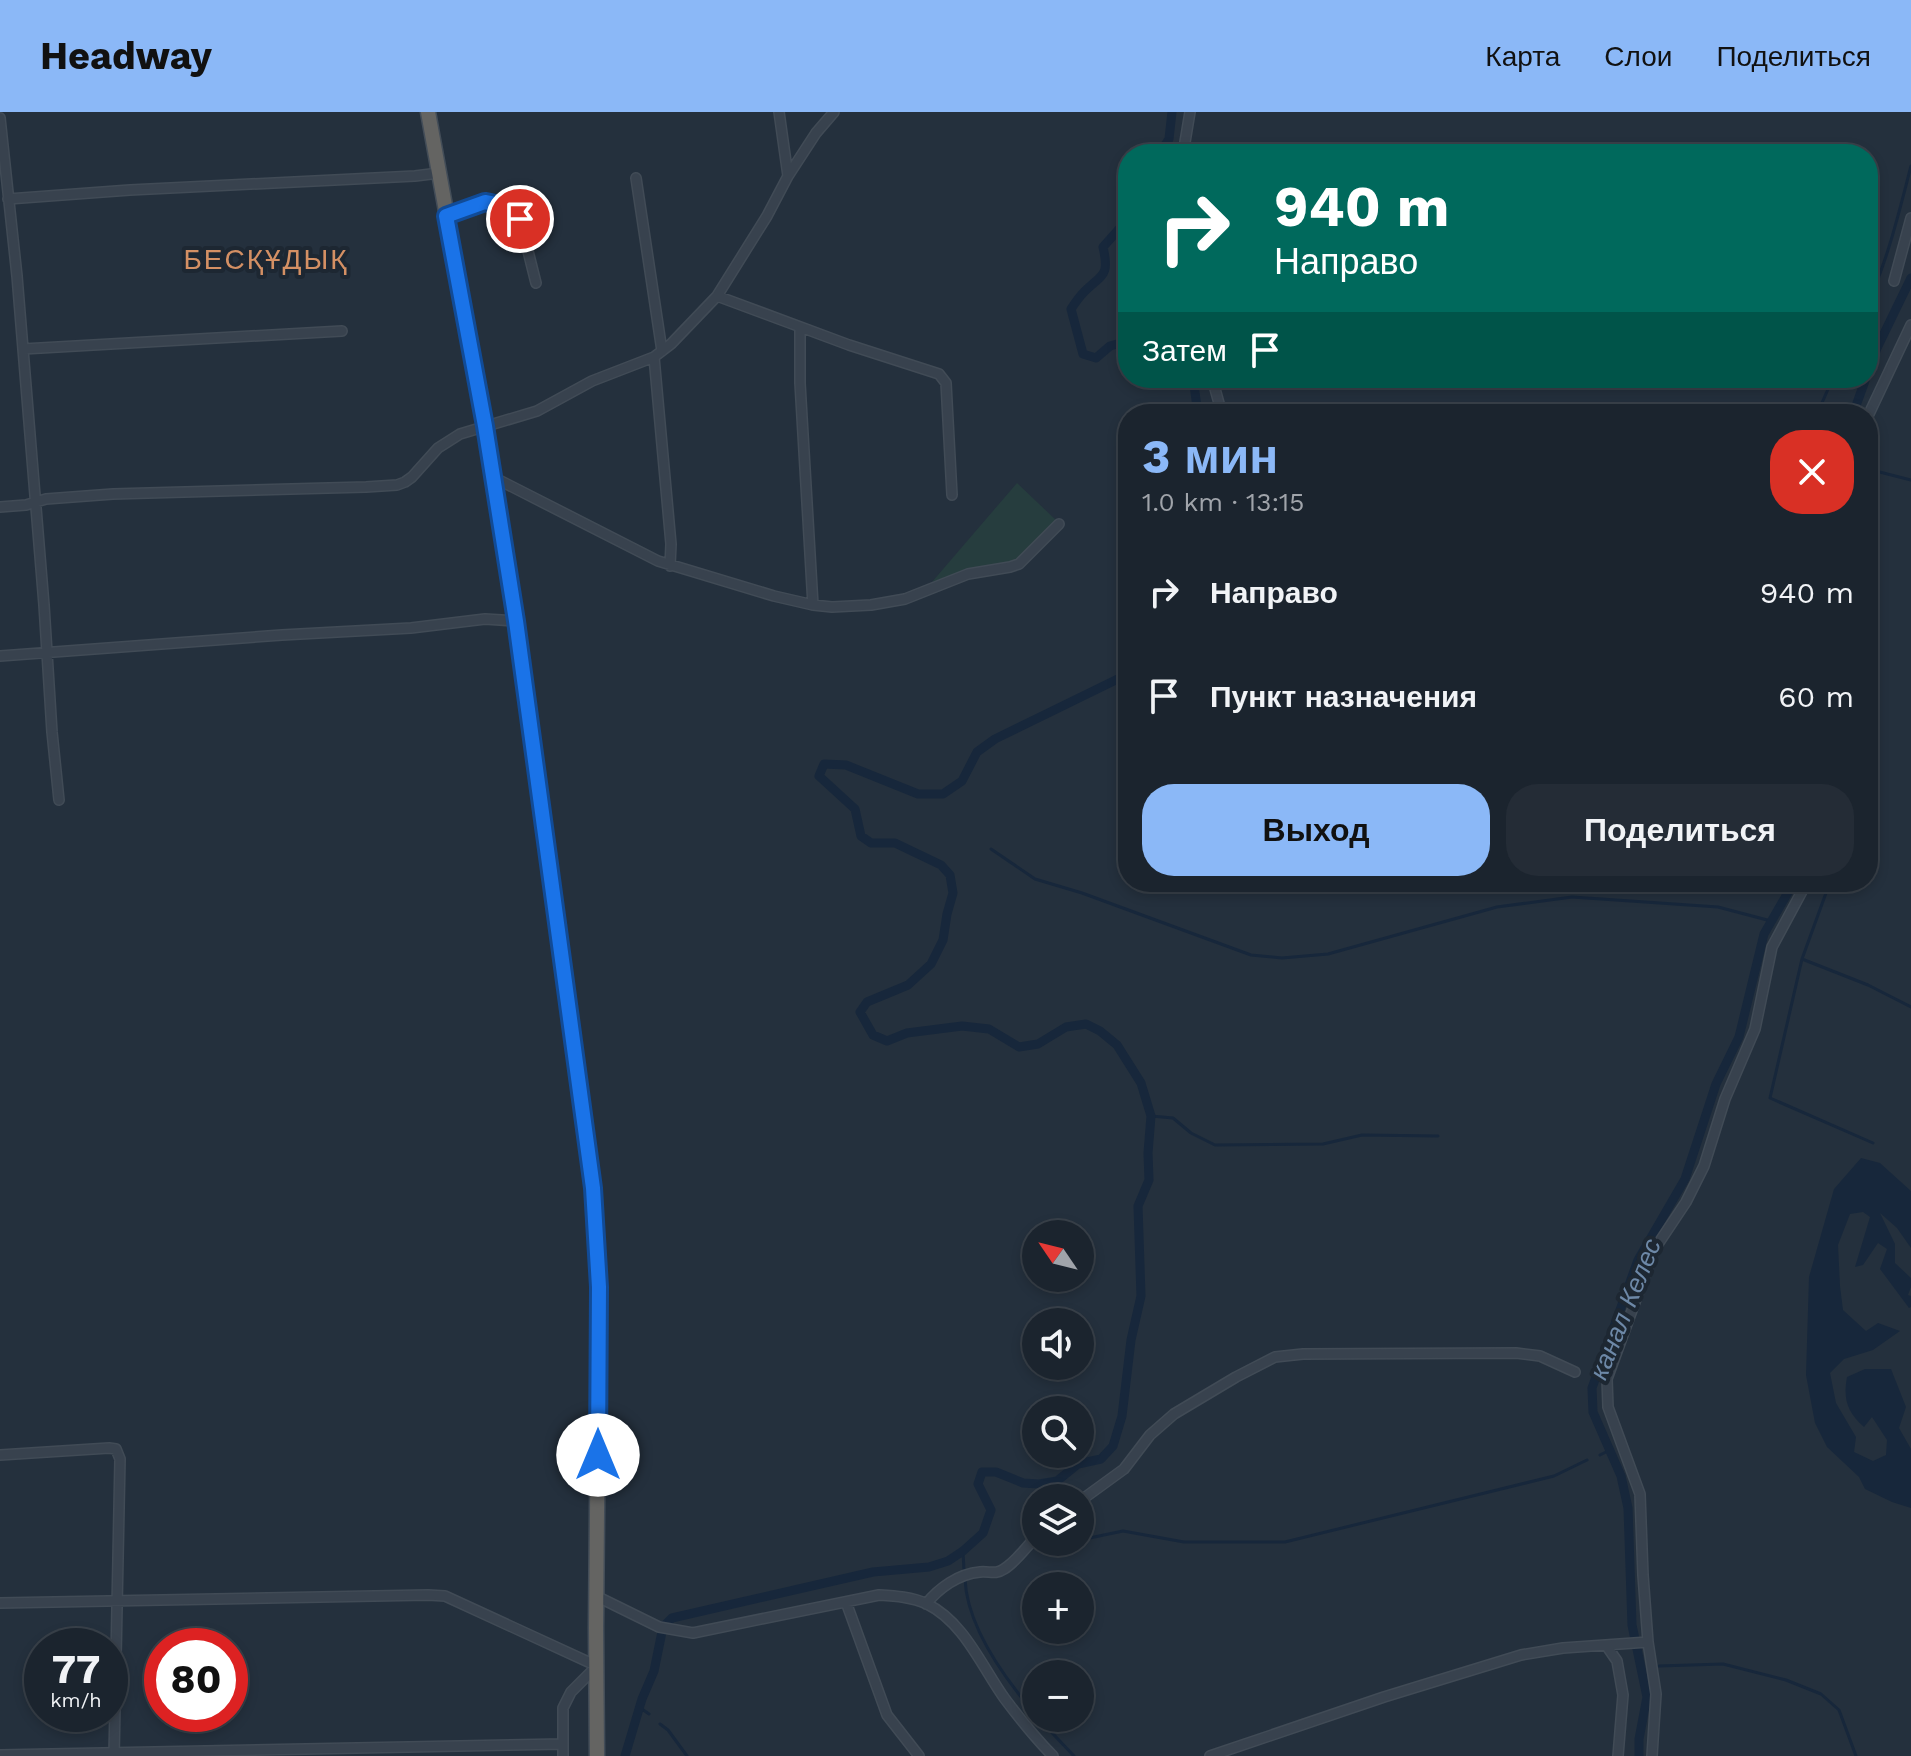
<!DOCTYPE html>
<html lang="ru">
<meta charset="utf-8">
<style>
body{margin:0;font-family:"Work Sans",sans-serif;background:#242c36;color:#f1f3f6;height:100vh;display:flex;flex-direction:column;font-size:30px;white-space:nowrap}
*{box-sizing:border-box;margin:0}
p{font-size:26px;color:#a0a4aa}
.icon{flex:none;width:44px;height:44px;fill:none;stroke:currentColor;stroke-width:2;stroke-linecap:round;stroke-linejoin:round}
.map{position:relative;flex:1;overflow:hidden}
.panel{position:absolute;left:1118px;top:292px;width:760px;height:488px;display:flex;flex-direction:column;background:#1b242e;border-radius:32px;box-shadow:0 4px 12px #0003,0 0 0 2px #39414a}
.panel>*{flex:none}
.top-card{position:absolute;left:1118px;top:32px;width:760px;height:244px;border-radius:32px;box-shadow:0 4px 12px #0003,0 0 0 2px #39414a;background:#00695c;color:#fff;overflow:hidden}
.needle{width:52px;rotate:305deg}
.controls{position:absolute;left:1022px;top:1108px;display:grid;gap:16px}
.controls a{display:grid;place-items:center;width:72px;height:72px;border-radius:50%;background:#1b242e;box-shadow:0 4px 12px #0003,0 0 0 2px #39414a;font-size:40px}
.speed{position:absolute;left:24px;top:1516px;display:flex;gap:16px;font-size:40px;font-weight:700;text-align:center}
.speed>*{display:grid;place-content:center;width:104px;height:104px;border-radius:50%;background:#1b242e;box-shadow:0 4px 12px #0003,0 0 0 2px #39414a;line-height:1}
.speed small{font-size:20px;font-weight:400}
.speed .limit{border:12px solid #d22;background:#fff;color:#111}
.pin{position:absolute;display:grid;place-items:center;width:68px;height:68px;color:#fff;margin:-34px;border:4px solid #fff;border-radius:50%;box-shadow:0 2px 8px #0007}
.me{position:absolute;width:88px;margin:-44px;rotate:0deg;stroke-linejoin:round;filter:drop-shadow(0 0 6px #0008)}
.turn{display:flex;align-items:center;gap:28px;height:168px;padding:0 24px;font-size:36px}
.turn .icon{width:104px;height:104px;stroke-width:2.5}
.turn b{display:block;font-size:56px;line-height:68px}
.then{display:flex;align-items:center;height:76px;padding:0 24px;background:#0003;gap:16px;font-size:30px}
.round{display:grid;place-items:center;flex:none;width:84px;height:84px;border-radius:32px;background:#242c36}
.overview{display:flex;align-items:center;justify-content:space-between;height:136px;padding:0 24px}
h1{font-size:48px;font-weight:700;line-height:60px;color:#8bb8f7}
.action{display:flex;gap:16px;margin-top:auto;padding:16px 24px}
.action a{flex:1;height:92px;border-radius:32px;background:#8bb8f7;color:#111;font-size:32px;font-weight:700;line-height:92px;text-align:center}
.action a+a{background:#242c36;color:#f1f3f6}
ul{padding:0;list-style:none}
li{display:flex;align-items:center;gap:24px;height:104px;padding:0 24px}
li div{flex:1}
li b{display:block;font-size:30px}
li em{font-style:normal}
header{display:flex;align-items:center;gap:48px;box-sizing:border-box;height:112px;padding:0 40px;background:#8bb8f7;color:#111}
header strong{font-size:38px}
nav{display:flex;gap:44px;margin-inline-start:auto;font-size:28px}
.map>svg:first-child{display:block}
.green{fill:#263d3e}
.water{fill:#17273b}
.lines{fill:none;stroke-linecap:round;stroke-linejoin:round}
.stream{stroke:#17273b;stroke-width:3}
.canal{stroke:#17273b;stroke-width:9}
.minor-casing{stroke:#414b56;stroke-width:12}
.trunk-casing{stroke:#434d58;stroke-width:17}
.minor{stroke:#38424e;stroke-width:9}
.trunk{stroke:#646462;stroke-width:14}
.route-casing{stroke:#114b97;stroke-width:20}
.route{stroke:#1a73e8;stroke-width:14}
.labels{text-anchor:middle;stroke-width:8;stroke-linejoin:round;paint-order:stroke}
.water-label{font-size:26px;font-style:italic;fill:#6d88a7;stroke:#1d2732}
.quarter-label{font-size:28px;letter-spacing:2px;fill:#d49064;stroke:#1d2732}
</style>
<header>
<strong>Headway</strong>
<nav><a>Карта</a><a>Слои</a><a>Поделиться</a></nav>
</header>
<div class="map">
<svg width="1911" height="1644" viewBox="0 0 1911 1644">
<rect width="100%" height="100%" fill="#24303d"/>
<path class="green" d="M1017,371L1058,410L1012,453L955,463L932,470Z"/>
<path class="water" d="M1861,1046L1880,1051L1911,1079V1136L1897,1116L1880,1101L1895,1132V1151L1911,1166V1175L1908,1183L1911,1184V1195L1909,1196L1880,1157L1887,1137L1878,1131L1863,1153L1855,1155L1870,1105L1863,1100L1850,1102L1838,1133L1840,1174L1843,1198L1866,1219L1878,1211L1900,1219L1873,1238L1844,1247L1830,1261L1836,1291L1856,1325L1854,1340L1873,1349L1886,1343L1887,1328L1872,1305L1864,1315C1847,1300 1843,1287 1847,1265L1865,1257H1891L1906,1295L1899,1316L1911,1337V1396L1892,1390L1865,1377L1859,1365L1827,1335L1815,1311L1806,1263L1809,1165L1834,1077Z"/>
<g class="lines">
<path class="stream" d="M1868,191C1888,147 1899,100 1911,54
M1817,302L1833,266
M1868,357L1911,368
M991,737L1035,767L1082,781L1251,843L1282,846L1328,842L1497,795L1572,785L1718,795L1771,809
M1830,770L1802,847L1770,986L1873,1031
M1802,847L1868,873L1911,895
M1151,1004L1173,1006L1191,1021L1215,1033L1323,1032L1362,1023L1438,1024
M1600,1343L1610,1338
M1080,1428L1123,1419L1184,1430H1285L1554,1364L1587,1348
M1052,1434L1071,1430
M963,1439L964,1459
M965,1467C967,1516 1005,1567 1036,1603
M1640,1554H1644
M1659,1554L1723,1552L1786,1568L1821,1582L1839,1598L1856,1644
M639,1595L649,1602
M1038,1606L1074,1644
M660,1612L668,1618L687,1644"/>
<path class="canal" d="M1159,42L1169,27L1172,0
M1128,107L1103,135C1110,165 1102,162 1084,180C1079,185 1075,191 1071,197L1083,242L1096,246L1110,234L1128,229
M1868,261L1877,236L1911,166
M1193,266L1198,302
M1853,302L1866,266
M625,1644L642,1587L654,1559L663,1515L672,1506L873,1460L929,1455L948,1449L963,1439L983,1421L991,1398L978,1372L982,1360H996L1023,1371L1039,1372L1057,1369L1078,1352L1101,1347L1113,1334L1122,1304L1131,1228L1141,1184L1138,1094L1149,1068L1148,1041L1151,1004L1141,971L1117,933L1100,919L1086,912L1066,915L1038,932L1019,935L989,917L962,914L907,921L887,929L873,923L860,900L867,890L908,873L931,852L943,828L947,802L953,781L950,763L941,753L895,731H871L861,724L855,697L819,664L824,652L846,653L918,682H943L962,669L977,640L995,627L1128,562
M1639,1644V1627L1647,1585L1632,1513L1628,1396L1621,1364L1593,1300L1592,1276L1638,1148L1685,1067L1716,972L1739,925L1764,822L1794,770"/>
<g class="minor-casing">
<path id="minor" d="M779,0L788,64
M0,6L17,164L44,493L52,620L59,688
M1183,42L1190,0
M636,66L662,239
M8,87L130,78L415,64L439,61
M446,104L485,90L491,91L513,100L520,107L536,171
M1894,169L1911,106
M717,184L849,233L939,262L946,271L952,383
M800,215V271L813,493
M23,237L342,219
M654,245L671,432L670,454
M1212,266L1222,302
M1868,304L1911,213
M493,365L658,449L774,484L813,493L832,495L871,493L905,487L968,462L1010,455L1019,452L1059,412
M0,395L26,393L46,387L113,382L366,375L397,373L405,370L412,365L438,336L460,322L537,299L592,269L654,245L671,232L717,184L767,104L788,64L816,21L834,0
M0,544L282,523L411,516L485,507L516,509
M0,1343L109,1336L116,1337L120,1347L114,1644
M1080,1389L1124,1357L1150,1323L1174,1302L1236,1265L1275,1245L1303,1242L1516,1241L1540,1244L1575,1260
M596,1484L659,1515L693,1521L879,1483C895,1484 912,1485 927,1492C964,1510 982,1555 1005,1587C1020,1607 1035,1626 1053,1644
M846,1490L887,1603L919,1644
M0,1491L428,1483L445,1484L597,1554L571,1580L563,1596V1644
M926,1492C939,1476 958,1462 980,1460C990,1459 995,1463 1004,1457C1016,1450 1026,1435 1036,1425
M1606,1533L1617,1549L1623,1583L1618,1644
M0,1643L563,1632
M1210,1644L1384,1585L1521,1543L1563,1536L1648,1530
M1652,1644L1656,1582L1648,1530L1643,1463L1640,1382L1608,1295L1607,1267L1654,1138L1686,1090L1704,1054L1725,987L1755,917L1772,835L1807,770"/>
</g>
<g class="trunk-casing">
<path id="trunk" d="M428,0L485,314L516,509L593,1076L599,1175L596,1516L597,1644"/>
</g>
<use href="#minor" class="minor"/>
<use href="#trunk" class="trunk"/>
</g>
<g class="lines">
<g class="route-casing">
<path id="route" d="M520,107C511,98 498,92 485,90L446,104L485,314L516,509L593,1076L599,1175L598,1343"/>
</g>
<use href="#route" class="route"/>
</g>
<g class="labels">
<g class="water-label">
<text transform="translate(1625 1197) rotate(-68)" y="9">канал Келес</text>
</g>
<g class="quarter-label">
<text x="266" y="157">БЕСҚҰДЫҚ</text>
</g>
</g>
</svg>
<div class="controls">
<a><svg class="needle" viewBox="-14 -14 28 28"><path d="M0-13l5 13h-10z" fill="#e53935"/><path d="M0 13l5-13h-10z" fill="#a0a4aa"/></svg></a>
<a><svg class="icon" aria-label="sound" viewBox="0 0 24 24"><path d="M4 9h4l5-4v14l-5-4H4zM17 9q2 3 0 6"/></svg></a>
<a><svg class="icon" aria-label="search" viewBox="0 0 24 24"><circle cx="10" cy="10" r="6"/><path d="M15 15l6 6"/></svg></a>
<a><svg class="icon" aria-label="layers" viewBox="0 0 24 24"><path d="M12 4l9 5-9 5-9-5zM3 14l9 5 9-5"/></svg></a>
<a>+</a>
<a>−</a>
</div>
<div class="speed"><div>77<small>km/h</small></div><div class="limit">80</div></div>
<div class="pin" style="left:520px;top:107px;background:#d93025"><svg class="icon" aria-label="arrive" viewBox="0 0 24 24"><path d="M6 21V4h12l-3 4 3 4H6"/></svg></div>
<svg class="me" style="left:598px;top:1343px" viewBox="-20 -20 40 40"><circle r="19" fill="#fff"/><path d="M0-13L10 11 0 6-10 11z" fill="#1a73e8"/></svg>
<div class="top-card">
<div class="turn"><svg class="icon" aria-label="right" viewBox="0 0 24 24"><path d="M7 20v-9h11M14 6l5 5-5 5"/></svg><div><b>940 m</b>Направо</div></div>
<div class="then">Затем<svg class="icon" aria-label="arrive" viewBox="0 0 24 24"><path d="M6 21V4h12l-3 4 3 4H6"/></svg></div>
</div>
<section class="panel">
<div class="overview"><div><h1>3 мин</h1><p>1.0 km · 13:15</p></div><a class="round" style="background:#d93025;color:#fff"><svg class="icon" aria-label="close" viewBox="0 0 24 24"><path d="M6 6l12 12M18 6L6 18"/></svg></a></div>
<ul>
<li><svg class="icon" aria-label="right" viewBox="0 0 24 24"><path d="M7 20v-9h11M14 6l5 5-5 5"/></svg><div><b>Направо</b></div><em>940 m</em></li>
<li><svg class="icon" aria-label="arrive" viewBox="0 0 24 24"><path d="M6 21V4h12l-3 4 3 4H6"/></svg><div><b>Пункт назначения</b></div><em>60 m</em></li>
</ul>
<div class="action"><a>Выход</a><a>Поделиться</a></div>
</section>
</div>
